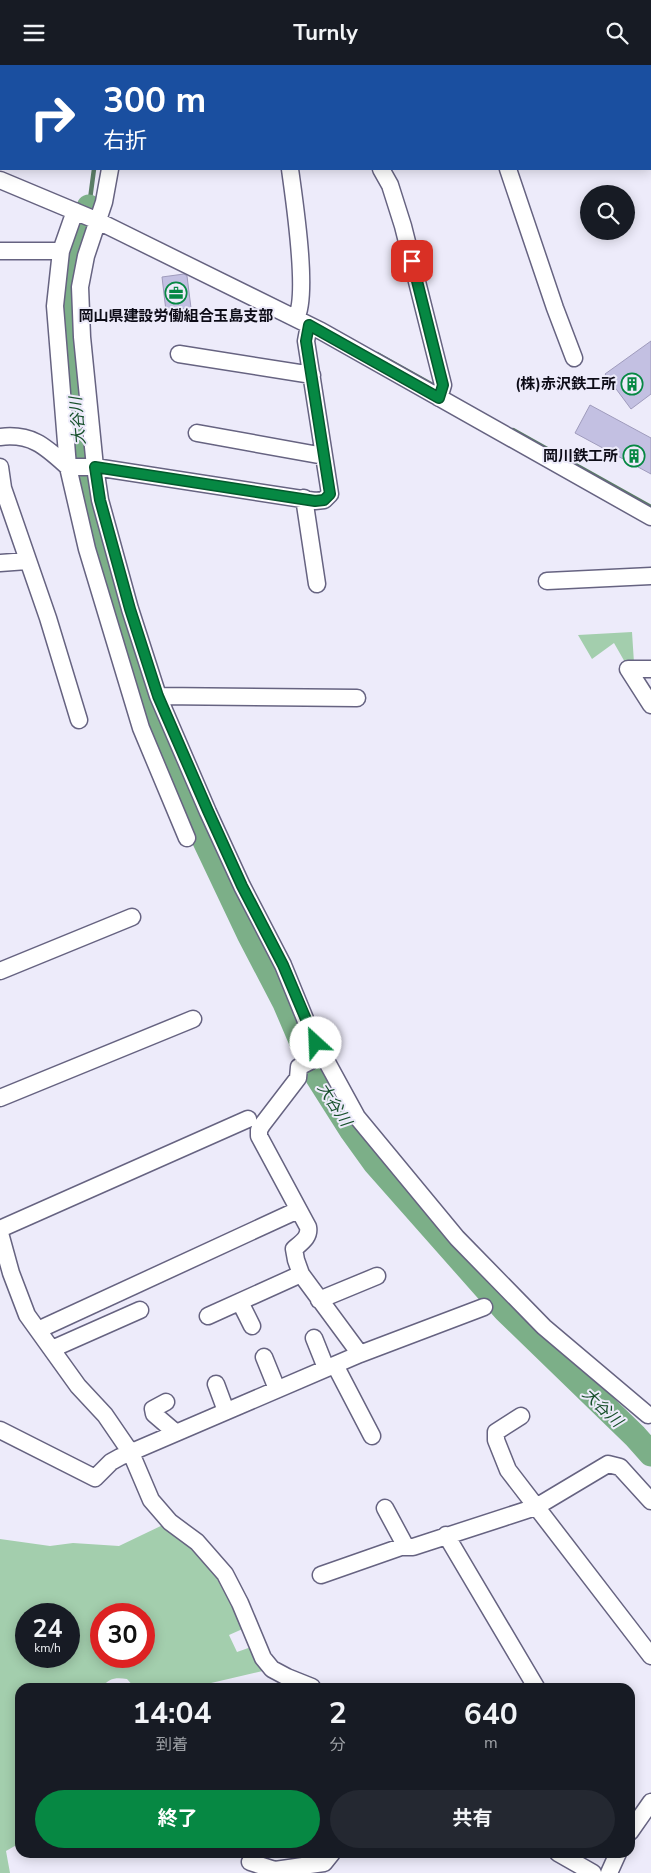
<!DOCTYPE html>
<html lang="ja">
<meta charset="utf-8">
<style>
body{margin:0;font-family:"Nunito Sans","Noto Sans JP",sans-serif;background:#242831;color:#f1f3f6;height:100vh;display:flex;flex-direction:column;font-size:19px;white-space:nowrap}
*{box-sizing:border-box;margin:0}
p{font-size:16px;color:#9ea1a6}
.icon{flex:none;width:28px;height:28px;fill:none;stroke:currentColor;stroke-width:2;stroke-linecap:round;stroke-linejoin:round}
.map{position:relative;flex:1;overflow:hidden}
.panel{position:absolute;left:15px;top:1618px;width:620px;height:175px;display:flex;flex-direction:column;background:#171b24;border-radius:15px;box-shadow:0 2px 12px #0003}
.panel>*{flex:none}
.hud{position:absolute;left:0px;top:0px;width:651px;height:105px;box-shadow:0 2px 12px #0003;background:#1a4fa0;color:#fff;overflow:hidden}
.buttons{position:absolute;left:580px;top:120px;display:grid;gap:10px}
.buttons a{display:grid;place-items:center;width:55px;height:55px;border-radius:50%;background:#171b24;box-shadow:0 2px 12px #0003;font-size:25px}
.speed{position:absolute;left:15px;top:1538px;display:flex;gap:10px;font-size:25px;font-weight:700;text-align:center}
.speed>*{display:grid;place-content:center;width:65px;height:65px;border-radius:50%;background:#171b24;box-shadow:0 2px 12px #0003;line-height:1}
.speed small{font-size:12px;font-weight:400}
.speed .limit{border:8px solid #d22;background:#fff;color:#111}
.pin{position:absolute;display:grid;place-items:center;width:42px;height:42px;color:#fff;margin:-21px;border-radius:10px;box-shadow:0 2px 8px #0006}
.me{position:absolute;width:55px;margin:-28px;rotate:335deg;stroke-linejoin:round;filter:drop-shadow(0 0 4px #0008)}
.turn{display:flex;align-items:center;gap:18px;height:105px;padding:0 20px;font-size:22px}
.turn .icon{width:65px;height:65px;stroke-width:2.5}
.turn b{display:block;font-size:35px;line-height:42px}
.eta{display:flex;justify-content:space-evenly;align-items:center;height:85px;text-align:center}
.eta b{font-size:30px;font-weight:700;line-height:35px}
.action{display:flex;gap:10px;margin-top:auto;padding:10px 20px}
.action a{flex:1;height:58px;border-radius:30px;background:#068843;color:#fff;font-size:20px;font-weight:700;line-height:58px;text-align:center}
.action a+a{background:#242831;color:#f1f3f6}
header{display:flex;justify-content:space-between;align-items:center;height:65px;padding:0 20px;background:#171b24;font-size:22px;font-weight:700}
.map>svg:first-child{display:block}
.green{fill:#a3cead;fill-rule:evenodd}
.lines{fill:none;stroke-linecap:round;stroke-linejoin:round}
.stream{stroke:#5b7e66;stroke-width:4.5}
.river{stroke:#7caf88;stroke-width:25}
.building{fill:#c3c0e2;stroke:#9f9bbc}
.minor-casing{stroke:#666381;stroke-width:19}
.minor{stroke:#fff;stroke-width:16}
.route-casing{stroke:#04582c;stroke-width:12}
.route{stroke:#068843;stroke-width:9}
.labels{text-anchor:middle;stroke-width:4;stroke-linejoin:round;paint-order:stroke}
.poi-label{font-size:15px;font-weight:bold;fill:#0d0c17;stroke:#edebfa;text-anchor:end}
.water-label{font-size:16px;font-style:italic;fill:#17502b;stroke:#edebfa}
</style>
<header><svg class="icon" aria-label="menu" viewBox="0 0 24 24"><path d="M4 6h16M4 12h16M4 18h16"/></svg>Turnly<svg class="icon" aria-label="search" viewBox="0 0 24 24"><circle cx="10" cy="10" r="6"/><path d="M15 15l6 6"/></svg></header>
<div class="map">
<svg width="651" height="1808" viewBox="0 0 651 1808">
<rect width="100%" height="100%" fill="#edebfa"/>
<path class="green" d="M632,567L634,598L626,599L614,578L592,594L578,570Z
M167,1458L213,1499L247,1562L229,1570L237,1587L254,1581L267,1605L194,1622H134L127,1614C116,1612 109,1613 102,1622H20V1778L6,1786L10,1808H0V1474L50,1481L73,1478L119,1481ZM26,1549H69V1591H26ZM101,1549H144V1591H101Z"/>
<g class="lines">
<path class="stream" d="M107,1V0
M94,104L89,142L96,146
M377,289L438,323
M513,365L651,442"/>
<path class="river" d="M89,142L72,192L67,239L81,401L96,468L131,586L185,734L249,869L285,938L314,1006L352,1066L375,1098L505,1245L635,1371L651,1389"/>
</g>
<path class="building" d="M184,209L187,211L191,243L166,246L162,212Z
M651,276V329L631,344L605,309Z
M590,340L651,373V409L575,368Z"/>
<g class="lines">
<g class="minor-casing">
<path id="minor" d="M258,0L259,1
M448,0L449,1
M123,1V0
M110,104L104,137L86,191L80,222L82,272L95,402L100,435L130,544L158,631L208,747L242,821L283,900L310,966L357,1052L457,1173L544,1262L648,1350
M290,104C294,134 309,230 296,253
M381,104L390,120L403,161L443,320L439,333
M508,104L555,243L574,293
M0,115L98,156L321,266L651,452
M0,186H61L75,146
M61,186L55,241L68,402L87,484L141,663L187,773
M179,289L312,310
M197,368L324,391
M0,372C32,368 46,382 68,402H95L315,436L324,435L330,429L306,276L309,260
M0,402L3,423L48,553L79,655
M304,433L317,519
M0,498L27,496
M547,516L651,511
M651,604H628L651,640
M158,631L357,633
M0,906L132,852
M0,1033L193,954
M0,1164L248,1054
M0,1168L11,1208L27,1250L78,1321L105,1350L131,1388L151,1435L170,1457L197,1477L225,1509L240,1538L263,1593L272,1604L287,1612L312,1622
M319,1235L377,1211
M240,1237L252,1261
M208,1251L301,1209
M38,1265L298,1145
M314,1273L326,1303
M52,1284L140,1245
M360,1289L484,1242
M264,1292L277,1324
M335,1300L372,1371
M216,1319L226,1346
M166,1337L153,1344L154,1349L175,1367
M521,1351L496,1367V1375L508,1405L651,1591
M0,1365L95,1413L111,1397L120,1392L360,1289L301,1209L296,1195L294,1184C302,1177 310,1172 308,1162L259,1071V1065L262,1060L298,1013L299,1002L322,990
M385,1443L406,1482
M446,1470L536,1622
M321,1510L401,1482H413L536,1442L608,1399L620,1402L651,1436
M630,1767L651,1737
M558,1788L593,1808
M250,1797L275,1805L324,1798L332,1788
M609,1808L618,1788"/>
</g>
<use href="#minor" class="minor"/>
</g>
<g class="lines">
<g class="route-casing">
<path id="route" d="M316,978L283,900L242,821L208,746L158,631L130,544L100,435L95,402L315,436L324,435L330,429L306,276L309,260L439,333L443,320L412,196"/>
</g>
<use href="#route" class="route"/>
</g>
<defs>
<g id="office-ring" transform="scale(1.125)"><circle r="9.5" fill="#edebfa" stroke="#068843" stroke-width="1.5"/><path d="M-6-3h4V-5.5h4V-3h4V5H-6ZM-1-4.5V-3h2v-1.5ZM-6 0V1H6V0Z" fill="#068843"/></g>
<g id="building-ring" transform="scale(1.125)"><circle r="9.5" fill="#edebfa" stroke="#068843" stroke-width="1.5"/><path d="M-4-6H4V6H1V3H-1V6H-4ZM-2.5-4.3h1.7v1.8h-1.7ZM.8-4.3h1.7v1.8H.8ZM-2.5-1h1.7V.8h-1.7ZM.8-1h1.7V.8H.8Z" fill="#068843"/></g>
</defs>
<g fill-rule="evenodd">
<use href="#office-ring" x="176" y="228"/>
<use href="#building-ring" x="632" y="319"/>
<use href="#building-ring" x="634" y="391"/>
</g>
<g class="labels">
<g class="poi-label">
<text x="176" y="256" text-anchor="middle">岡山県建設労働組合玉島支部</text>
<text x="616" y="324">(株)赤沢鉄工所</text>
<text x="618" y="396">岡川鉄工所</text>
</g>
<g class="water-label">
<text transform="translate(77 356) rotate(-95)" y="6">大谷川</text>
<text transform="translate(335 1039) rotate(57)" y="6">大谷川</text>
<text transform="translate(603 1342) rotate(44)" y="6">大谷川</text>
</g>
</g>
</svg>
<div class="buttons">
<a><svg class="icon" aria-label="search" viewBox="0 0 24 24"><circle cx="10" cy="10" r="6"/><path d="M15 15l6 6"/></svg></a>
</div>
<div class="speed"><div>24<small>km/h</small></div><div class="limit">30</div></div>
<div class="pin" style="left:412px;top:196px;background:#d93025"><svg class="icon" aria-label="arrive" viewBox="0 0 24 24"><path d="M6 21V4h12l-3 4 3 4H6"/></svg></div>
<svg class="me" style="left:316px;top:978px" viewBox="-20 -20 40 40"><circle r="19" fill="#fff"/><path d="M0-13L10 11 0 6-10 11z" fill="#068843"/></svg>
<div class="hud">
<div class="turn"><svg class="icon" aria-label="right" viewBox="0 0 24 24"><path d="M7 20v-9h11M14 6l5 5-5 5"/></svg><div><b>300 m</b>右折</div></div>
</div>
<section class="panel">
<div class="eta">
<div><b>14:04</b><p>到着</p></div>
<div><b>2</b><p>分</p></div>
<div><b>640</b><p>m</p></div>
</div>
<div class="action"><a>終了</a><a>共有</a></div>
</section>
</div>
